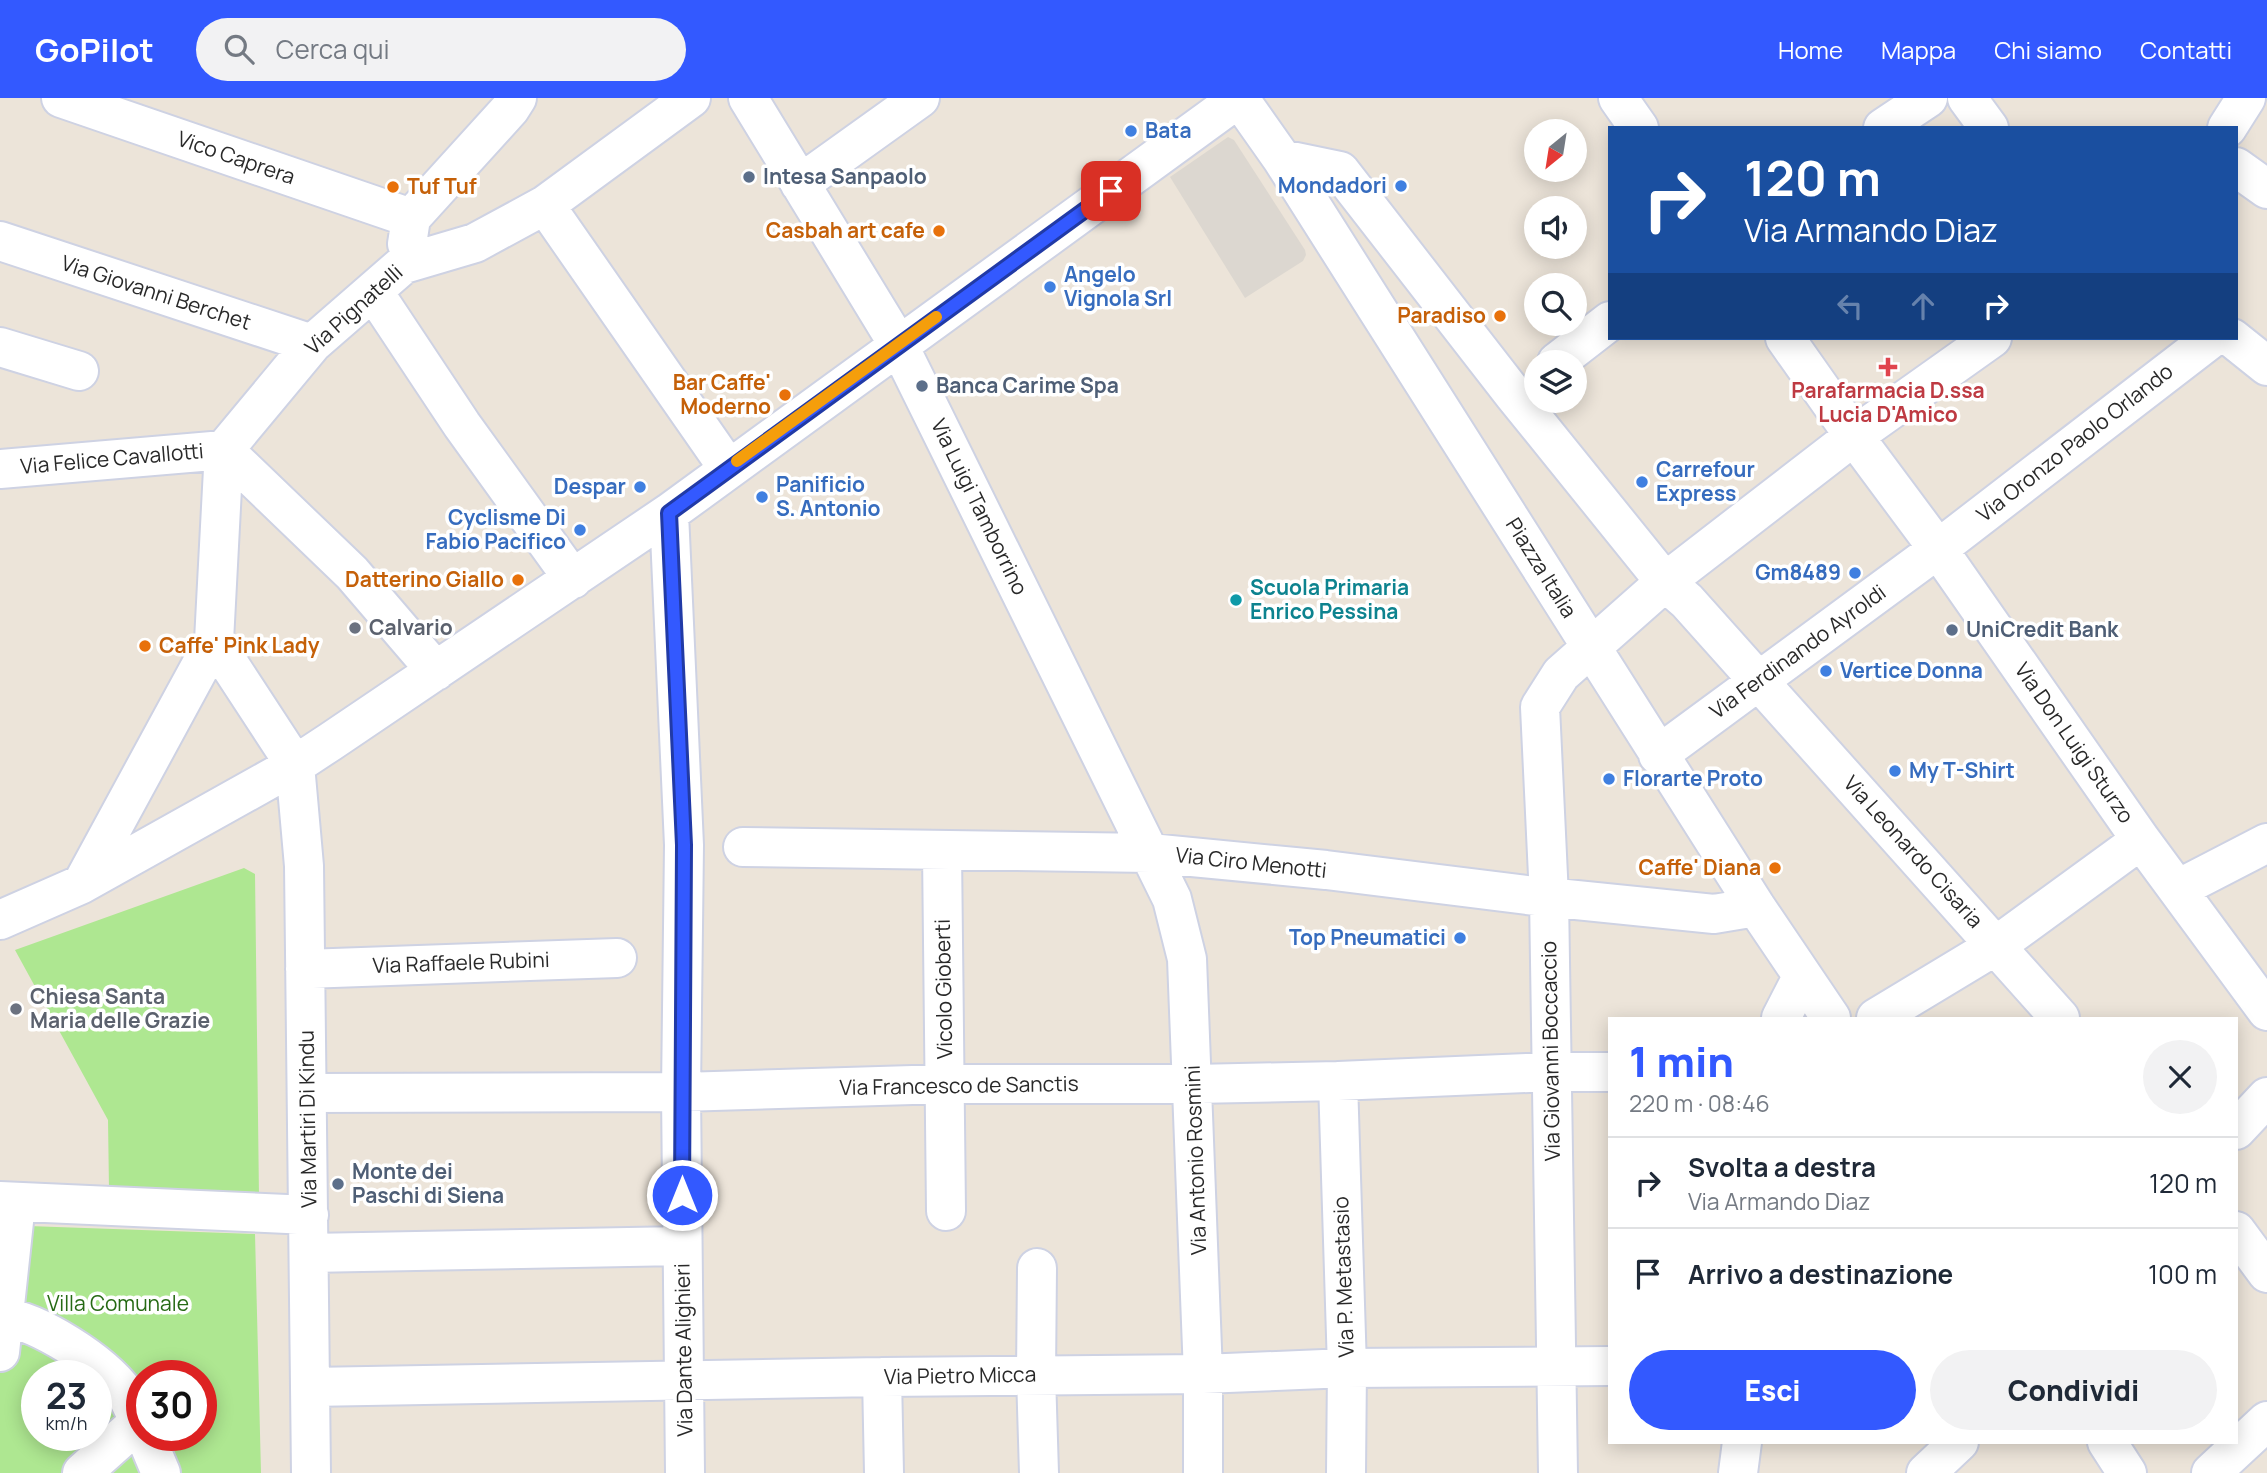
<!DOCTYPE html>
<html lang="it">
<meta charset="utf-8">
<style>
body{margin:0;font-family:Manrope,sans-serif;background:#f2f2f3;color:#1f2937;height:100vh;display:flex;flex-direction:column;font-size:26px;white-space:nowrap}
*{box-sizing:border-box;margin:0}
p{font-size:23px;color:#747a83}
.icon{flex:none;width:38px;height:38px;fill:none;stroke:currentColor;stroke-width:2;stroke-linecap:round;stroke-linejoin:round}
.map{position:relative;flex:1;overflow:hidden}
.sheet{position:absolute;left:1608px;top:919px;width:630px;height:427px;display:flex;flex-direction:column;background:#fff;border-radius:0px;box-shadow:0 4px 18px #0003}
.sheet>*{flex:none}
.banner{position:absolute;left:1608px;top:28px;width:630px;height:214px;border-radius:0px;box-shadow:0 4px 18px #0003;background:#1a4fa0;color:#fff;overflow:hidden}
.needle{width:46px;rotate:210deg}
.fabs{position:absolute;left:1524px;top:21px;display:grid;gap:14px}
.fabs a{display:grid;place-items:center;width:63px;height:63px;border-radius:50%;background:#fff;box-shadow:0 4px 18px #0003;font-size:35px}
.speed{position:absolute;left:21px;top:1262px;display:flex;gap:14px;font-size:35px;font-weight:700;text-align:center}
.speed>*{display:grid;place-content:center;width:91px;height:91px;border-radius:50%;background:#fff;box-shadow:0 4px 18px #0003;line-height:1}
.speed small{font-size:18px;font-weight:400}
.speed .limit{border:10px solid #d22;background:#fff;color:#111}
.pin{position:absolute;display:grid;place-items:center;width:60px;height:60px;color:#fff;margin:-30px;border-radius:14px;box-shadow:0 4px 10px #0006}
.me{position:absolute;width:77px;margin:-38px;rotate:0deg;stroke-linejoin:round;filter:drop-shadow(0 0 5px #0008)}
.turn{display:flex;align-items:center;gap:24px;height:147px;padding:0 21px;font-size:32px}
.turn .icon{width:91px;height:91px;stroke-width:2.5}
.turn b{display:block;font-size:49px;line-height:60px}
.lanes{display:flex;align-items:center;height:66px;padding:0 21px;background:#0003;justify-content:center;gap:35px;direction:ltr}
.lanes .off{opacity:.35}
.round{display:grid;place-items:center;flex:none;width:74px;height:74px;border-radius:37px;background:#f2f2f3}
.overview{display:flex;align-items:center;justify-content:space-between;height:119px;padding:0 21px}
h1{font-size:42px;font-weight:800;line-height:52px;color:#3359ff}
.action{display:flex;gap:14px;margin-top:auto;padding:14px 21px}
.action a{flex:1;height:80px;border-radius:42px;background:#3359ff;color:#fff;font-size:28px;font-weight:800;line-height:80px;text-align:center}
.action a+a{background:#f2f2f3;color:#1f2937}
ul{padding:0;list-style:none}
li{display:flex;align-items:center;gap:21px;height:91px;padding:0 21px;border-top:2px solid #e0e1e3}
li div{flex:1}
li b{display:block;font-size:26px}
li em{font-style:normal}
header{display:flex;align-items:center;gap:42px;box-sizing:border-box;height:98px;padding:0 35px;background:#3359ff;color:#fff}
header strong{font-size:33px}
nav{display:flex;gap:38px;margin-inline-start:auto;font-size:24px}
.search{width:490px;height:63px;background:#f2f2f3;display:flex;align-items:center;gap:18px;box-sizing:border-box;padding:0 24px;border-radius:38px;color:#747a83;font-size:26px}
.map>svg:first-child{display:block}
.green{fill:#aee791;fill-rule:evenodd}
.plaza{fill:#dcd7d0}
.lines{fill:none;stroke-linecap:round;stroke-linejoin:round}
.minor-casing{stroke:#ced2e3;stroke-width:42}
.minor{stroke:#fff;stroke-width:38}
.route-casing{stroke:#213aa6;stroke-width:18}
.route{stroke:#3359ff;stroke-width:12}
.slow{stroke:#f59e0b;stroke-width:12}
.shop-dot{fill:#3f7fe0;stroke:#fff;stroke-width:2.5}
.service-dot{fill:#5c6f8a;stroke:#fff;stroke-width:2.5}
.food-dot{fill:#e8710a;stroke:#fff;stroke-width:2.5}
.health-dot{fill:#e0444e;stroke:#fff;stroke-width:2.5}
.culture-dot{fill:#0f9aa8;stroke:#fff;stroke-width:2.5}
.worship-dot{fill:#6b7280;stroke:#fff;stroke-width:2.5}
.labels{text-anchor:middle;stroke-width:7;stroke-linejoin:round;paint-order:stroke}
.shop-label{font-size:21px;font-weight:bold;fill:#366cbe;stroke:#fff;text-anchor:start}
.street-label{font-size:21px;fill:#292929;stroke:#fff}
.service-label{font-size:21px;font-weight:bold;fill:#4e5e75;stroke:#fff;text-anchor:start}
.food-label{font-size:21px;font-weight:bold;fill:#c56008;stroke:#fff;text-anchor:end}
.health-label{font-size:21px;font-weight:bold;fill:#be3a42;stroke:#fff}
.culture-label{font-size:21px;font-weight:bold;fill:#0d838f;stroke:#fff;text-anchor:start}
.worship-label{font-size:21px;font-weight:bold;fill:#5b616d;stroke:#fff;text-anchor:start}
.park-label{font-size:21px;fill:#266a14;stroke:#fff}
</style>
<header>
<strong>GoPilot</strong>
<div class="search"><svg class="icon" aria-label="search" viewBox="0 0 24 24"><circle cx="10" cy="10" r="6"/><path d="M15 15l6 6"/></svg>Cerca qui</div>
<nav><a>Home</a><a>Mappa</a><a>Chi siamo</a><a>Contatti</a></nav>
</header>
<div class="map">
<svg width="2267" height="1375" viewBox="0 0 2267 1375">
<rect width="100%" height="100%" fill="#ece4d9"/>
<path class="green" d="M244,770L255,776L259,1099L109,1092L108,1022L15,852Z
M0,1127L255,1136L261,1375H0ZM37,1278H96V1337H37ZM142,1278H201V1337H142Z"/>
<path class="plaza" d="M1228,39L1234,42L1305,152L1306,157L1303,163L1245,200L1170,79Z"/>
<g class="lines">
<g class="minor-casing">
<path id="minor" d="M61,0L411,120
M748,0L898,246L1172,801L1187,861L1203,1276V1375
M1239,0L1282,61L1756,809L1831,920
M1618,0L1639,30
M1967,0L1989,30
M1883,30L1928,0
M2227,30L2246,0
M1282,61L1340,73L1514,297L1665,484L1687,503L2060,920
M2236,69L2267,91
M800,86L920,0
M545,107L728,370
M0,143L312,246
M407,146L411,120L510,11L517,0
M373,193L462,327L573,481
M1785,240L1854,338L1938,451L2141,742L2267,913
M2232,240L2267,268
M0,249L79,273
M1557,264L1610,223
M224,352L312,246L404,166L475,145L545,107L691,0
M224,352L352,475L436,573
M0,371L224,352
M669,415L684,747L681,994L685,1375
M214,543L295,667L304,768L311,1375
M1658,657L1938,451L2212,240
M743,749L1150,755L1326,772L1527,797L1714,816L1756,809
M942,753L946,1113
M82,786L214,543L224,352
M2178,791L2267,745
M0,822L82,786L295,667L330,644L669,415L1239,0
M305,871L617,860
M1781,920L1802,879
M1876,920L1997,847L2141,742
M1338,983L1347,1270L1346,1375
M308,995L681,994L946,986H1194L1338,983L1551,974H1610
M2236,1032L2267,999
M0,1103L309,1117
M2236,1133L2267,1175
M309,1155L682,1148
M1037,1170L1036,1277L1039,1375
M0,1218C40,1224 101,1263 125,1295C132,1305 136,1319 142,1330
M0,1254L16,1105
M882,1279L884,1375
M310,1289L882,1279L1203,1276L1347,1270L1610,1268
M145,1337L161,1375
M2107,1344L2127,1375
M82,1375L139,1324
M1558,1375L1549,799L1540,609L1561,576L1665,484L1854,338L1992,240
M1738,1375L1742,1344
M1926,1375L1959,1344
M2211,1375L2267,1323"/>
</g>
<use href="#minor" class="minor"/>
</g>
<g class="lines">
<g class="route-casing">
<path id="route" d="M682,1097L684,747L669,415L1111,93"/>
</g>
<use href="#route" class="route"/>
<path class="slow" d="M737,363L936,219"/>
</g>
<g class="shop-dot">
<circle cx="1131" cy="33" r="7"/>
<circle cx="1401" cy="88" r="7"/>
<circle cx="1050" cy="189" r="7"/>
<circle cx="1642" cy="384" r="7"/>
<circle cx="640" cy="389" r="7"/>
<circle cx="762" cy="399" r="7"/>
<circle cx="580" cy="432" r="7"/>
<circle cx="1855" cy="475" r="7"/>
<circle cx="1826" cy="573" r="7"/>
<circle cx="1895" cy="673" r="7"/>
<circle cx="1609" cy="681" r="7"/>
<circle cx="1460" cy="840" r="7"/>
</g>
<g class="service-dot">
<circle cx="749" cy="79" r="7"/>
<circle cx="922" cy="288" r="7"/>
<circle cx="1952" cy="532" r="7"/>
<circle cx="338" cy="1086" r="7"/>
</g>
<g class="food-dot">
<circle cx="393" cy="89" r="7"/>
<circle cx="939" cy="133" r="7"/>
<circle cx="1500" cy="218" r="7"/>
<circle cx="785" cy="297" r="7"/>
<circle cx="518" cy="482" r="7"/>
<circle cx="145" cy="548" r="7"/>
<circle cx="1775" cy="770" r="7"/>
</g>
<path class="health-dot" d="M1884.5 258.5h7v7h7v7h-7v7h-7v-7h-7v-7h7z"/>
<circle class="culture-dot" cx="1236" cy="502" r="7"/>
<g class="worship-dot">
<circle cx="355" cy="530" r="7"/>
<circle cx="16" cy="911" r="7"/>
</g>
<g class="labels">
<g class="shop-label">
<text x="1145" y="40">Bata</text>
<text x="1387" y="95" text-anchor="end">Mondadori</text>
<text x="1064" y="184">Angelo<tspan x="1064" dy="24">Vignola Srl</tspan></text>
<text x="1656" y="379">Carrefour<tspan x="1656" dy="24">Express</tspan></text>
<text x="776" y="394">Panificio<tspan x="776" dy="24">S. Antonio</tspan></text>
<text x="626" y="396" text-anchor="end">Despar</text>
<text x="566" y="427" text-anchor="end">Cyclisme Di<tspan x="566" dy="24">Fabio Pacifico</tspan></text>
<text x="1841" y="482" text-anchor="end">Gm8489</text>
<text x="1840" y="580">Vertice Donna</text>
<text x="1909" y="680">My T-Shirt</text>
<text x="1623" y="688">Florarte Proto</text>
<text x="1446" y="847" text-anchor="end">Top Pneumatici</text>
</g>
<g class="street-label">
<text transform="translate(236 60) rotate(19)" y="7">Vico Caprera</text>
<text transform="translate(156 195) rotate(18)" y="7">Via Giovanni Berchet</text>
<text transform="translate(354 212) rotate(-42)" y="7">Via Pignatelli</text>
<text transform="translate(2075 345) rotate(-38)" y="7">Via Oronzo Paolo Orlando</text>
<text transform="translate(112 361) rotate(-5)" y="7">Via Felice Cavallotti</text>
<text transform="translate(979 409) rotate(64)" y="7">Via Luigi Tamborrino</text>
<text transform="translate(1541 470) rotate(58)" y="7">Piazza Italia</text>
<text transform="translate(1798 554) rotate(-36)" y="7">Via Ferdinando Ayroldi</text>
<text transform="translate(2074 645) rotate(55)" y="7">Via Don Luigi Sturzo</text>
<text transform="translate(1913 754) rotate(48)" y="7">Via Leonardo Cisaria</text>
<text transform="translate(1251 765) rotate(6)" y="7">Via Ciro Menotti</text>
<text transform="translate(461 865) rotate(-2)" y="7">Via Raffaele Rubini</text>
<text transform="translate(944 891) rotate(-91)" y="7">Vicolo Gioberti</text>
<text transform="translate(1551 953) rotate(-91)" y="7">Via Giovanni Boccaccio</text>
<text transform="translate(959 988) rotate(-1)" y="7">Via Francesco de Sanctis</text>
<text transform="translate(308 1021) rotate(-91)" y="7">Via Martiri Di Kindu</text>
<text transform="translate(1196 1062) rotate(-92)" y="7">Via Antonio Rosmini</text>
<text transform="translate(1344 1179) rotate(-92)" y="7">Via P. Metastasio</text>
<text transform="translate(684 1252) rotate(-91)" y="7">Via Dante Alighieri</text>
<text transform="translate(960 1278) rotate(-1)" y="7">Via Pietro Micca</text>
</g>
<g class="service-label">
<text x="763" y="86">Intesa Sanpaolo</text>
<text x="936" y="295">Banca Carime Spa</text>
<text x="1966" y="539">UniCredit Bank</text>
<text x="352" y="1081">Monte dei<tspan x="352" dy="24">Paschi di Siena</tspan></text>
</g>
<g class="food-label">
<text x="407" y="96" text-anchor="start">Tuf Tuf</text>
<text x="925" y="140">Casbah art cafe</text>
<text x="1486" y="225">Paradiso</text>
<text x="771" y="292">Bar Caffe'<tspan x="771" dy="24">Moderno</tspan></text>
<text x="504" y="489">Datterino Giallo</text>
<text x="159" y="555" text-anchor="start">Caffe' Pink Lady</text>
<text x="1761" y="777">Caffe' Diana</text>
</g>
<g class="health-label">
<text x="1888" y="300">Parafarmacia D.ssa<tspan x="1888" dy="24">Lucia D'Amico</tspan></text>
</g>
<g class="culture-label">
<text x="1250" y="497">Scuola Primaria<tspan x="1250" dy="24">Enrico Pessina</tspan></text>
</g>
<g class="worship-label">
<text x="369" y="537">Calvario</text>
<text x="30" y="906">Chiesa Santa<tspan x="30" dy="24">Maria delle Grazie</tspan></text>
</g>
<g class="park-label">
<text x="118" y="1213">Villa Comunale</text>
</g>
</g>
</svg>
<div class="fabs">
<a><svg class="needle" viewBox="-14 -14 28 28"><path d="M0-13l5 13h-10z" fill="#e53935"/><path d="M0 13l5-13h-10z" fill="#747a83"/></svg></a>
<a><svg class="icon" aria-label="sound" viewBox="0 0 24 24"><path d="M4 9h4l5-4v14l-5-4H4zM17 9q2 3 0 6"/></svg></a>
<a><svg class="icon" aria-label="search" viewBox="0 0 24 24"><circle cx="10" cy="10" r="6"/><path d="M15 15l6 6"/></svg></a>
<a><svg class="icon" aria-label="layers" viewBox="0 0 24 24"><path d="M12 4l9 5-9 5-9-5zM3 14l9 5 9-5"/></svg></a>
</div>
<div class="speed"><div>23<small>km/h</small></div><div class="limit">30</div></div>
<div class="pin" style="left:1111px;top:93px;background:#d93025"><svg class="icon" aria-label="arrive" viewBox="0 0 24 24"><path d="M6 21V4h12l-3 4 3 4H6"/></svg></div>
<svg class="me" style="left:682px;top:1097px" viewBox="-20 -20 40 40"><circle r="17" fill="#3359ff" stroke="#fff" stroke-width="3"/><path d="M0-11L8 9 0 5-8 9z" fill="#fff"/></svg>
<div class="banner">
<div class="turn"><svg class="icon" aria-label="right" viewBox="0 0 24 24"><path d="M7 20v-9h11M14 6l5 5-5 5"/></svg><div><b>120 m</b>Via Armando Diaz</div></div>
<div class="lanes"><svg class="icon off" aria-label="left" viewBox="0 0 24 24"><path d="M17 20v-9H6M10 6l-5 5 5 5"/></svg><svg class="icon off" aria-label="ahead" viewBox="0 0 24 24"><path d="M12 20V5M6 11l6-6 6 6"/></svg><svg class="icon" aria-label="right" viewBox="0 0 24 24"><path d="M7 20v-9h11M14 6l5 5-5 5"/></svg></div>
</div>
<section class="sheet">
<div class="overview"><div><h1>1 min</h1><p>220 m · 08:46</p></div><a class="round"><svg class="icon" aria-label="close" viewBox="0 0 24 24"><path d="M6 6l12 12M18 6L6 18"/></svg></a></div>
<ul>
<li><svg class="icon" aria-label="right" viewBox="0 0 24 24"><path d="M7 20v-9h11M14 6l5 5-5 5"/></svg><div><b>Svolta a destra</b><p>Via Armando Diaz</p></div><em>120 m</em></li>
<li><svg class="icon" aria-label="arrive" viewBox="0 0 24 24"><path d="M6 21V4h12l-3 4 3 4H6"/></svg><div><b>Arrivo a destinazione</b></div><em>100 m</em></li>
</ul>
<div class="action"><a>Esci</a><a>Condividi</a></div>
</section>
</div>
